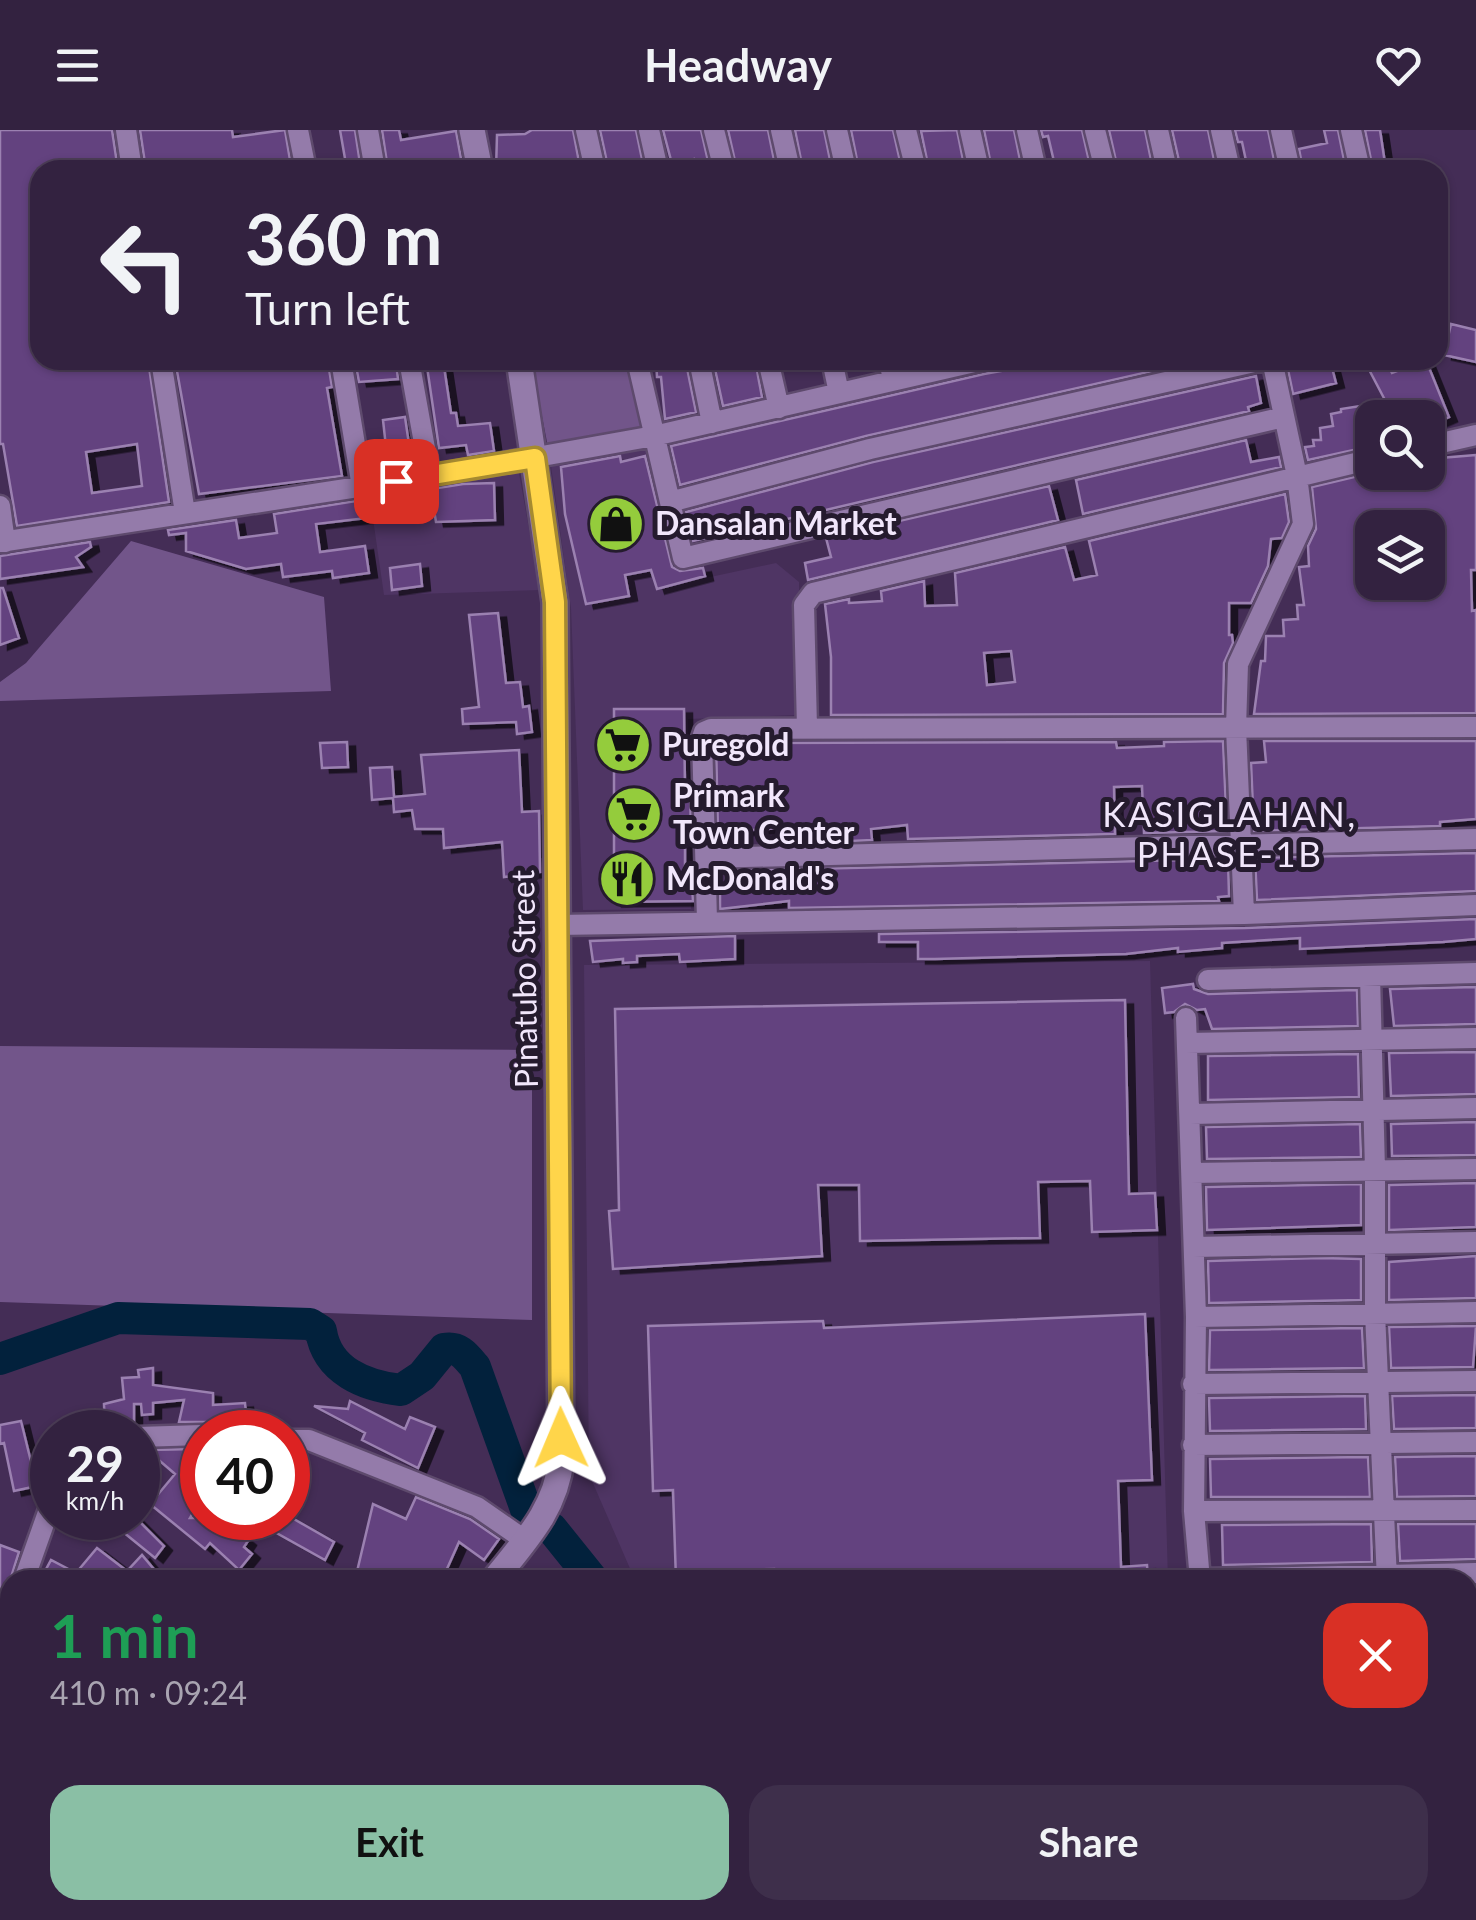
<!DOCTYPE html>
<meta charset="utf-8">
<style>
body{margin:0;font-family:Lato,sans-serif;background:#3e2f4b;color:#f1f3f6;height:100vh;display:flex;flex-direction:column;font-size:38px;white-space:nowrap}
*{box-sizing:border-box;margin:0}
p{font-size:32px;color:#a9a4b1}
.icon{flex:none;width:55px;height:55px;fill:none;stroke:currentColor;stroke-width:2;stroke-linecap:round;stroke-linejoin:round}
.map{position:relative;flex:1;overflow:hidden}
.drawer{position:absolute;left:0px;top:1440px;width:1478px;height:350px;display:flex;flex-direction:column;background:#332240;border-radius:30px 30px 0 0;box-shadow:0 2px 8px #0004,0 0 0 2px #4e3f59}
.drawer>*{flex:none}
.guide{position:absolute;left:30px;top:30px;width:1418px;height:210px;border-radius:30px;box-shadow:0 2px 8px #0004,0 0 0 2px #4e3f59;background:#332240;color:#f1f3f6;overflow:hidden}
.buttons{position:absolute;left:1355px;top:270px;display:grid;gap:20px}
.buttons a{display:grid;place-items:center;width:90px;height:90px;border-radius:20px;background:#332240;box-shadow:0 2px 8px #0004,0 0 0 2px #4e3f59;font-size:50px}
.speed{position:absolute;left:30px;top:1280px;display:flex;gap:20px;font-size:50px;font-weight:700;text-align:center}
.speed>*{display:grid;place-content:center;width:130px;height:130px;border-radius:50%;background:#332240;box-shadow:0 2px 8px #0004,0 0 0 2px #4e3f59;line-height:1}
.speed small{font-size:25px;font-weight:400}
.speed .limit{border:15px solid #d22;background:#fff;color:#111}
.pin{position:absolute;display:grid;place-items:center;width:85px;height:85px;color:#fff;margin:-42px;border-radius:20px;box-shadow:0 5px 15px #0006}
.me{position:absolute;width:110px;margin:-55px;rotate:359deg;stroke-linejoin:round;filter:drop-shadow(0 0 8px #0008)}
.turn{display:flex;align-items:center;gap:35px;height:210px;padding:0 50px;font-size:45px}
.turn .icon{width:130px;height:130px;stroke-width:2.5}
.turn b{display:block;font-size:70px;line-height:85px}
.round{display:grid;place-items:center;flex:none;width:105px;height:105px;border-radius:30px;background:#3e2f4b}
.head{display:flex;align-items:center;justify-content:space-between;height:170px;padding:0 50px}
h1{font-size:60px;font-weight:700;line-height:75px;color:#1e9e55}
.action{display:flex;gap:20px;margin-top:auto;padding:20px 50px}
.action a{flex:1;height:115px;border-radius:30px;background:#8abfa5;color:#111;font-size:40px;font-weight:700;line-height:115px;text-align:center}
.action a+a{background:#3e2f4b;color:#f1f3f6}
header{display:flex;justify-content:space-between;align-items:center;height:130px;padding:0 50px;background:#332240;font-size:45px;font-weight:700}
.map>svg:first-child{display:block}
.built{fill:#4f3564}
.green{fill:#72558a}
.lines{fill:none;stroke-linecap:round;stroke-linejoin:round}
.river{stroke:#02213c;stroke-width:32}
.building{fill:#64427f;stroke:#9b81b1;stroke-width:2.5;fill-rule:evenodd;filter:url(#shadow)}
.minor-casing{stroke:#5e4a6d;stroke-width:25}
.tertiary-casing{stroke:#5e4a6d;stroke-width:30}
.minor{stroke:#947baa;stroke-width:20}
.tertiary{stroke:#947baa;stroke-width:25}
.route-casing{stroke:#a68a30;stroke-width:25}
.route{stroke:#ffd54a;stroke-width:18}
.labels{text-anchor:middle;stroke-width:10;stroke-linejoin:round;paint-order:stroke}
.poi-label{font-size:32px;font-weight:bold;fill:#f1e6fb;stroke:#251b2e;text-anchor:start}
.street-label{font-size:32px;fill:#f1e6fb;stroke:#251b2e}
.neighbourhood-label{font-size:35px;letter-spacing:2.5px;fill:#f1e6fb;stroke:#251b2e}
</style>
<header><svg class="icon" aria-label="menu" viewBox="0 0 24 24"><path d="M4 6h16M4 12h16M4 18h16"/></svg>Headway<svg class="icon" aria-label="heart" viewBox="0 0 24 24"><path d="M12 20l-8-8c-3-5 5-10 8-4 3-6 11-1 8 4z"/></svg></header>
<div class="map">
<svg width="1476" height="1790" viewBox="0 0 1476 1790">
<defs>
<filter id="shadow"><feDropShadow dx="8" dy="4.5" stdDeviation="0" flood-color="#0009"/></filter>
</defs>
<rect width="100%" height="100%" fill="#442d56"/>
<path class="built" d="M652,315L687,452L776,433L799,452L800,585L688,589L691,779L583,780L571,478L551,336Z
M519,343L540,460L384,465L369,361Z
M1150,831L1168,1450H635L589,1344L584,835Z"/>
<path class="green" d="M531,230H629L644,299L548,317Z
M131,411L324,467L331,561L0,571V552L26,533Z
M0,916L532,920V1190L0,1172Z"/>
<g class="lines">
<path class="river" d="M0,1229L118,1188L310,1194L321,1201C327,1241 365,1256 401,1260L422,1246L444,1219C459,1216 466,1226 475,1237L527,1382
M552,1399L593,1450
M1468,1688L1476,1681"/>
</g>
<path class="building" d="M0,0H112L118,40H40V153L30,155L40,230H148L169,372L17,396L3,314H0ZM137,314L142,356L92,363L86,322Z
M140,0H232L233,7L285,0L291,36L274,40H146Z
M340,0H355L361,40H347Z
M382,0H399L401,10L456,1L463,40H388Z
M532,0H573L579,32L496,40L497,5L525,4Z
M600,0H636L644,39L636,40L634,32L608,37Z
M663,0H701L710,40H696L694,29L672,34Z
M728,0H768L776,40H737Z
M795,0H824L832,40H803Z
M851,0H893L902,40H859Z
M957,0L965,40H929L921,1Z
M984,0H1014L1022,40H992Z
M1041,0H1082L1091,40H1056L1048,6L1043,7Z
M1109,0H1145L1153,40H1118Z
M1172,0H1208L1216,40H1181Z
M1235,0H1268L1276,40H1248L1242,12H1238Z
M1324,0H1338L1346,40H1303L1299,19L1327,13Z
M1365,0H1380L1386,40H1373Z
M1451,194L1476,200V232L1444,225Z
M175,230H316V236L328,233L332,257L327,258L342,346L199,364Z
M355,230H372L373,236L396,233L398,249L359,252Z
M426,230H443L451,283H456L458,296L490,293L494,321L468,325L466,315L439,318Z
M656,230H673L674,234L686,233L696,282L665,289L661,247H657Z
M713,230H755L762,267L723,276Z
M1029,230H1201L866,306L680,355L671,316L984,244L1030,236Z
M1286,230H1330L1336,253L1293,264Z
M1364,230H1385L1392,243L1426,230L1449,287L1428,296V288H1372V316L1308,330L1305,317L1314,316L1313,310H1321L1320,298L1333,296L1331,284L1341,282V279L1386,272Z
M1256,246L1261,273L1248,277L1249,281L693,411L686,382L873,332Z
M405,287L412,335L378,340L375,318L386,317L383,290Z
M1246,310L1251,332L1279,327L1281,337L1083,384L1076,350Z
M1476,325V440H1471L1472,481L1476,480V583L1254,584L1261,531H1265L1266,506H1284L1283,490L1298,489L1297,475H1304L1299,437L1309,436L1308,416L1316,399L1312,357L1375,342H1428V329ZM1401,396L1428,398V452H1372V426H1365L1362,399Z
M620,326L621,332L645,326L672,437L680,441L703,438L705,446L657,459L651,440L625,445L629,466L586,474L565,384L561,337Z
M494,353L495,390L436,392L434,380L316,394L320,422L365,416L369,443L354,445L333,448L332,441L283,447L281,434L246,439L186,421V403L169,405L168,400L236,390L239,408L277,403L274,384L463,354Z
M1049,356L1058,390L808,450L805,433L831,427L826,408Z
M1285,364L1289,392L1282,408L1271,409L1268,436L1251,473H1229V505H1232L1233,513L1224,533L1223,584L831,585V527L825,474L849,469V473L882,471L881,461L924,451L925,476L957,475L955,443L1065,417L1074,450L1097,445L1089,411ZM1011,521L1015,552L987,555L984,523Z
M90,412L91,417L76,427L83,437L0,449V426Z
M420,434L422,456L392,460L390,438Z
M0,458H3L19,508L0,515Z
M498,483L506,553L520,552L523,577L529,576L532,602L517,604L516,592L463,594L462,579L479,577L469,485Z
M614,579H684L685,661L690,660L691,704H685V756H692L693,771L614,772Z
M1223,611L1227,701L1144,703L1142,656L1114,657L1115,704L908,709L907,695L871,699L872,710L851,711V702L784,707L783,698L718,702L716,613L1116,612L1117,618L1164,616V612Z
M1264,611H1476V689L1440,692V696L1254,701L1251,633L1266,632Z
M347,612L348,637L322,638L320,613Z
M519,620L522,682L539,681L540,742L504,747L502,712L444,718L443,699H415L412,680L394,682L393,668L372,670L370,638L392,637L394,667L425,664L421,625Z
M1476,723V761L1257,770L1255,728Z
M1228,729L1229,766L1218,767L1219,771L789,778V771L720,779V756H726V741Z
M1476,789V809L1443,812L1300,819V808L1222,813V818L1178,822V818L1126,824L935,829H918V812H879V804L1245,798Z
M735,806V829L680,832L679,824L637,826V832L623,833V829L593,832L590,811Z
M1193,854L1194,859L1208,864L1357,860L1358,896L1212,899L1205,879L1197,880L1185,874L1174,882L1165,883L1162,858Z
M1476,857V894L1394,896L1390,859Z
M1125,870L1129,1064L1155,1063L1157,1100L1092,1102L1090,1051L1038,1052L1040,1108L860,1111L859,1055H818L822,1126L613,1139L609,1081L619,1080L615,879Z
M1476,922V964L1391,966L1389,923Z
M1358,924L1359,967L1208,970V926Z
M1476,992V1025L1392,1026L1391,994Z
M1360,994L1361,1027L1207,1029L1206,997Z
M1476,1053V1097L1389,1100V1055Z
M1361,1054V1095L1207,1100L1206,1057Z
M1476,1126V1168L1389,1170V1132Z
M1322,1128L1361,1129V1170L1209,1173L1208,1131Z
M1145,1184L1152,1350L1118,1351L1121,1437L1147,1435L1148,1450H775L774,1439L720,1440L721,1450H676L673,1360L653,1361L648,1196L823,1191L824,1198Z
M1476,1196L1473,1237L1391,1238L1389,1197Z
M1362,1198L1364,1238L1209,1240L1210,1200Z
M153,1238V1255L213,1263V1275L245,1273L247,1293L224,1290V1292H179L184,1270L153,1273V1284L142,1285L141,1274H134V1294L125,1302H105L104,1274L124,1269L122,1248L139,1247L138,1240Z
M1476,1265V1298L1394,1299L1392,1266Z
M1365,1266L1366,1299L1210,1301L1209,1268Z
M350,1271L405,1299L410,1287L435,1297L418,1338L362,1310L365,1303L314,1276L348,1279Z
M21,1291L37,1356L14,1361L4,1313L0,1314V1295Z
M194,1319L202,1328V1335L184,1356L202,1367L190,1388H219L248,1411L244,1417L252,1424L239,1440L210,1413L205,1419L150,1374L175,1344L147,1320Z
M1476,1326V1366L1397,1367L1395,1327Z
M1368,1327L1370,1367H1211L1210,1329Z
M416,1367L470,1389L499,1409L484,1430L459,1412L442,1450H355L373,1374L406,1389Z
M125,1388H136L164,1416L155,1428L117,1397Z
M280,1388H292L334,1412L325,1430L273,1401Z
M1371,1394L1372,1432L1223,1435L1222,1395Z
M1398,1394H1476V1429L1400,1431Z
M0,1415L19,1422L2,1476H0Z
M97,1418L127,1441L142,1425L163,1450H56L44,1443L51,1430L76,1443Z"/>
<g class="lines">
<g class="minor-casing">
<path id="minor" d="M126,0L132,40
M298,0L306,40
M368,0L375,40
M586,0L595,40
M649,0L658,40
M714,0L724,40
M781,0L790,40
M837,0L846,40
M906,0L916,40
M970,0L979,40
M1027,0L1036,40
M1095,0L1105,40
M1158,0L1167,40
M1221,0L1230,40
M1281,0L1290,40
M1351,0L1360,40
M161,230L185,383
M341,230L362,357
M409,230L430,346
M637,230L683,428L1284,287
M699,230L712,293
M768,230L779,278
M832,230L839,263
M889,230L893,250
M1428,316L1476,305
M670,372L870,319L1263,230
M0,376L5,412
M0,412L430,346L654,306L983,230
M807,598L804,475L813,463L1372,329
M707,728L1476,709
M1244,784L1236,598L1238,534L1303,394L1297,346L1272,230
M707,790L702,608L704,602L711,599L1476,597
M557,795L1244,784L1476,775
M1370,846L1375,1040V1183L1387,1450
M1208,850L1476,843
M1186,888L1196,1187L1194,1381L1200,1450
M1187,913L1476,908
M1191,984L1476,978
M1192,1043L1476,1039
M1194,1117L1476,1112
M1196,1187L1476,1182
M1193,1254L1476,1251
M138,1307L202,1305
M288,1310H309L477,1377L526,1411
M1193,1315L1476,1312
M1194,1381L1476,1380
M1202,1449L1476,1443
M24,1450L52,1371
M1468,1515H1476
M641,1780L661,1790
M1020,1780L1045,1790
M9,1790L14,1780
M735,1790L745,1780
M867,1790L877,1780
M941,1790L945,1780
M1005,1790L1009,1780
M1077,1790L1081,1780
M1153,1790L1156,1780
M1219,1790L1224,1780
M1293,1790L1297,1780
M1362,1790L1366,1780"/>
</g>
<g class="tertiary-casing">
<path id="tertiary" d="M472,0L480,40
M494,1450C524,1412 556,1380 561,1330L555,472L519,230
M305,1790L309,1780"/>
</g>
<use href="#minor" class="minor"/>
<use href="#tertiary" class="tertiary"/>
</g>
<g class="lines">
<g class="route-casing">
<path id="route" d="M396,351L535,328L555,472L561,1308"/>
</g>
<use href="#route" class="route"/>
</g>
<defs>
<g id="shop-disc" transform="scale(2.875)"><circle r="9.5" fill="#94cc3c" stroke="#251b2e"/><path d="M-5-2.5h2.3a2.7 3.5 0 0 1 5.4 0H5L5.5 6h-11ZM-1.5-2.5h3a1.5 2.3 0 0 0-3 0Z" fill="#111"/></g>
<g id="supermarket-disc" transform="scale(2.875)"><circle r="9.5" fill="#94cc3c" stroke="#251b2e"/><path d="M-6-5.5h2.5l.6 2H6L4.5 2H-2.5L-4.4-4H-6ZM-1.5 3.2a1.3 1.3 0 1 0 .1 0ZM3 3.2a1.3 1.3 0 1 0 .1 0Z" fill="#111"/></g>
<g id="restaurant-disc" transform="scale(2.875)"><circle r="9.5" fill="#94cc3c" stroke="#251b2e"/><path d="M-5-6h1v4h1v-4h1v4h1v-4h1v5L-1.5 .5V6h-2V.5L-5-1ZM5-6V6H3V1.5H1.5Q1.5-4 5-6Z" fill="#111"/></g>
</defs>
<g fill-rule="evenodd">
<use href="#shop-disc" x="616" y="394"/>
<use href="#supermarket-disc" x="623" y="615"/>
<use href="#supermarket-disc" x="634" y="684"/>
<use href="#restaurant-disc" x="627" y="749"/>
</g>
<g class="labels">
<g class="poi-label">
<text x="655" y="405">Dansalan Market</text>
<text x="662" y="626">Puregold</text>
<text x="673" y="677">Primark<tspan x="673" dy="37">Town Center</tspan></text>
<text x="666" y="760">McDonald's</text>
</g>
<g class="street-label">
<text transform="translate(525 849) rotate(-91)" y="11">Pinatubo Street</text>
</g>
<g class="neighbourhood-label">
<text x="1230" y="697">KASIGLAHAN,<tspan x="1230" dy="40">PHASE-1B</tspan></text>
</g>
</g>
</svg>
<div class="buttons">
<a><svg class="icon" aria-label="search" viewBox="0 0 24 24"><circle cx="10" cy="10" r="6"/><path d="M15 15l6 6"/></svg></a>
<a><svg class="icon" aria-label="layers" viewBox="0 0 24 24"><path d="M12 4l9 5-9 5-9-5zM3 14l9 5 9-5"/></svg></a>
</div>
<div class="speed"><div>29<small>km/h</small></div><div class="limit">40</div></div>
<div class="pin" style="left:396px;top:351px;background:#d93025"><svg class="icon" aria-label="arrive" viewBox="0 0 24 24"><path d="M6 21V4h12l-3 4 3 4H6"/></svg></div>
<svg class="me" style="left:561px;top:1308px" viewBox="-20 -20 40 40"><path d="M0-17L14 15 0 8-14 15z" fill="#ffd54a" stroke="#fff" stroke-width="4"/></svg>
<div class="guide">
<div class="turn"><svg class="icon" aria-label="left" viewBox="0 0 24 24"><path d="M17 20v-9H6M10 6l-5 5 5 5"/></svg><div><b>360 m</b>Turn left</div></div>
</div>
<section class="drawer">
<div class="head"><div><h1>1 min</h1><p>410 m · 09:24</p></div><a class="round" style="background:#d93025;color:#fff"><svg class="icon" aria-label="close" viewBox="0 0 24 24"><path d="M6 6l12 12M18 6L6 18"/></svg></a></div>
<div class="action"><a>Exit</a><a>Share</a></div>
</section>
</div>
